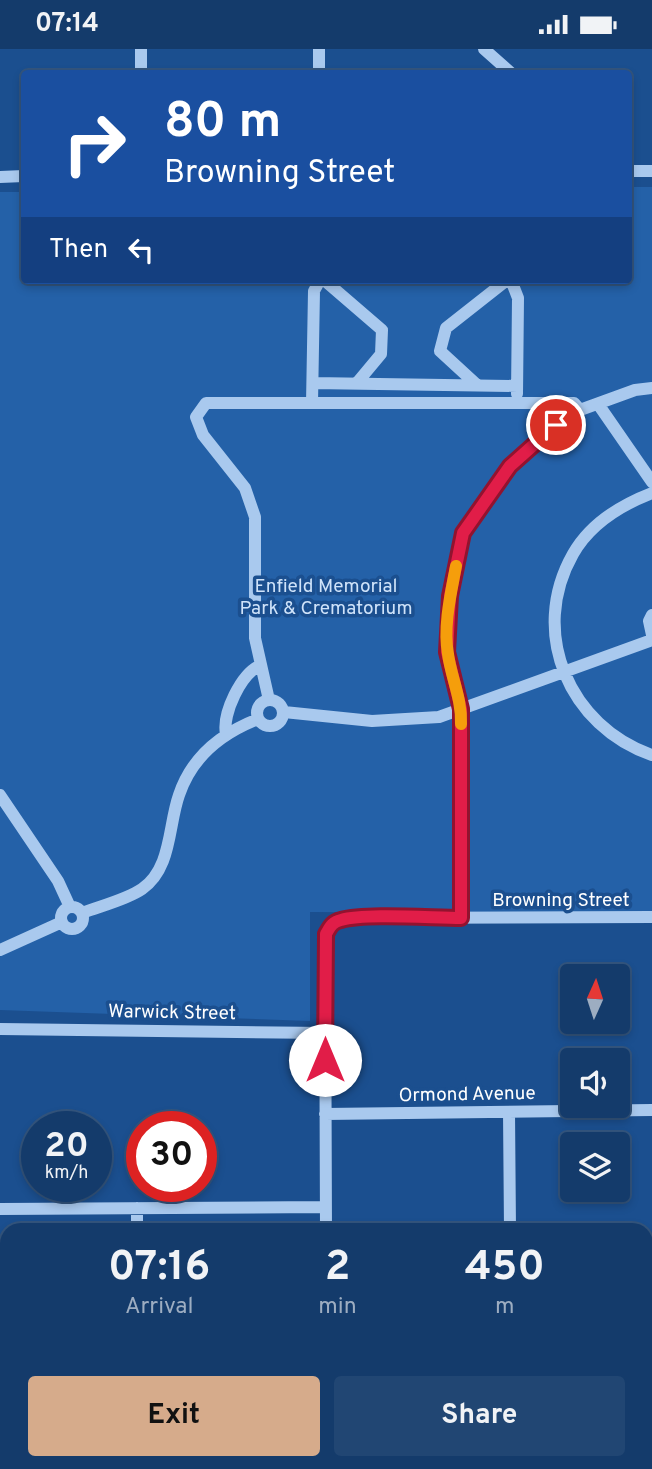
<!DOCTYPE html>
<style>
body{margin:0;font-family:Overpass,sans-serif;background:#214673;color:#f1f3f6;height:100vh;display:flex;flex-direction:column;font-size:26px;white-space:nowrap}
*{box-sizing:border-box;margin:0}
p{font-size:23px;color:#9dadc1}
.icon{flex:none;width:38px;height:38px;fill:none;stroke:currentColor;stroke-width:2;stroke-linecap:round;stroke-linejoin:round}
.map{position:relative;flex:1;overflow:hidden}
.details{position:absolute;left:0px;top:1174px;width:653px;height:247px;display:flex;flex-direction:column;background:#143b6b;border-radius:21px 21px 0 0;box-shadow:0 4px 10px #0003,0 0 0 2px #33557e}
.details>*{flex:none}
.banner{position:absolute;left:21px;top:21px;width:611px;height:214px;border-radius:7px;box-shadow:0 4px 10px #0003,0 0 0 2px #33557e;background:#1a4fa0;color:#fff;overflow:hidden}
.needle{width:46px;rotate:3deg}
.buttons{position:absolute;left:560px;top:915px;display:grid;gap:14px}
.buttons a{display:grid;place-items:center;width:70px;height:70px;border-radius:7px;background:#143b6b;box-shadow:0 4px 10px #0003,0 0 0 2px #33557e;font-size:35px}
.speed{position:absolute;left:21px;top:1062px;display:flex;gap:14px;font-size:35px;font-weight:700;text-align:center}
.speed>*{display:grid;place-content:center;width:91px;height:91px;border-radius:50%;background:#143b6b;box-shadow:0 4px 10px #0003,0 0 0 2px #33557e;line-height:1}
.speed small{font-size:18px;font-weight:400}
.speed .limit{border:10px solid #d22;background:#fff;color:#111}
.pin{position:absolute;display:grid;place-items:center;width:60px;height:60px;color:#fff;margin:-30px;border:4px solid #fff;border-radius:50%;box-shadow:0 2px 7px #0007}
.me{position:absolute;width:77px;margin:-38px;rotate:0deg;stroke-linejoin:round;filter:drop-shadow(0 0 5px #0008)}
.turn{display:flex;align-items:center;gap:24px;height:147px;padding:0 28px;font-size:32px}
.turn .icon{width:91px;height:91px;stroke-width:2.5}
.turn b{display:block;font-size:49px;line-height:60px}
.then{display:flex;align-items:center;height:66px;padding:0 28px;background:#0003;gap:14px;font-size:26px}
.eta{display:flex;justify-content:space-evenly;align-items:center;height:119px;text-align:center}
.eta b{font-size:42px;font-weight:700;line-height:49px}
.action{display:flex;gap:14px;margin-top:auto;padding:14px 28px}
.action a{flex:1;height:80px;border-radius:7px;background:#d6ab8b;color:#111;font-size:28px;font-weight:700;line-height:80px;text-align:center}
.action a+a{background:#214673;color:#f1f3f6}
.status{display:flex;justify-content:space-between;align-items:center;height:49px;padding:0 35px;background:#143b6b;direction:ltr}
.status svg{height:19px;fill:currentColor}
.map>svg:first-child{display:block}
.green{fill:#2461a8}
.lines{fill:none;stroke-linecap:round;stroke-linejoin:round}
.minor{stroke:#a9c9ee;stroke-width:12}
.route-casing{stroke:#92132f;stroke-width:18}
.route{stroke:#e11d48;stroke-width:12}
.slow{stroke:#f59e0b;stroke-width:12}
.labels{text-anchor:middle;stroke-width:7;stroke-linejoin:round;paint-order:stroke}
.park-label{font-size:19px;fill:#cfe3fa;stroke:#1b4f8f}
.street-label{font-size:19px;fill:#fff;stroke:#1b4f8f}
</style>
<div class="status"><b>07:14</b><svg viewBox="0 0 49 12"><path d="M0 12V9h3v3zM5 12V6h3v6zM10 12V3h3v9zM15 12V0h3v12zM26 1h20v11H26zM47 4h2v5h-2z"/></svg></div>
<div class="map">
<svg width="652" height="1420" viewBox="0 0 652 1420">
<rect width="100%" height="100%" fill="#1b4f8f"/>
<path class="green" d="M628,138H652V865L310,863V972L0,961V143H24V231H628Z"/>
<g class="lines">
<path class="minor" d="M141,0V24
M484,0L511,24
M319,24V0
M628,122H652
M0,128L24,127
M324,231L382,281L381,305L356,335
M511,231L518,249L517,345
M313,334L517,337
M477,336L440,302L446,279L507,231
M312,354L314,242L320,231
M598,355L652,433
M652,444C621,456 590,475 573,505C528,584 570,678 652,706
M652,566L649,572L652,586
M257 664a13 13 0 1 1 26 0a13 13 0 1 1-26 0Z
M269,651L255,589V468L245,439L203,386L196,368L206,354H574L580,361
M284,663L372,672L439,668L652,591
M226,685C222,665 241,624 261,616
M0,746L58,832L70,858
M61 869a11 11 0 1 1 22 0a11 11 0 1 1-22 0Z
M82,864C100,857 126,851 142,840C172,819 168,777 179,746C192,707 222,684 258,670
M461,869V660L447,603L450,547L463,484L510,417L556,376L580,361L635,341L652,339
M0,901L62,873
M0,980L325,984
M509,1063L510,1181
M325,1065L652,1061
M137,1159V1181
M0,1160L325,1158
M326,1181L325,895C326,873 340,870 359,869L652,868
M326,1414V1420
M512,1414V1420
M120,1420L135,1414"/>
</g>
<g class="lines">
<g class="route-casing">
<path id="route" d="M325,1011L326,885C330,878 332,873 341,871C365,864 432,869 461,869V660L447,603L450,547L463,484L510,417L556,376"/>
</g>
<use href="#route" class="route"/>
<path class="slow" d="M456,517C451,544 443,577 448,605C451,628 462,650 461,675"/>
</g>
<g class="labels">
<g class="park-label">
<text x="326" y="543">Enfield Memorial<tspan x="326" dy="22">Park &amp; Crematorium</tspan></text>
</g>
<g class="street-label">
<text x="561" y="857">Browning Street</text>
<text transform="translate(172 962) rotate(1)" y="7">Warwick Street</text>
<text transform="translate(467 1044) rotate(-1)" y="7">Ormond Avenue</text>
</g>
</g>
</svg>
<div class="buttons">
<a><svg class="needle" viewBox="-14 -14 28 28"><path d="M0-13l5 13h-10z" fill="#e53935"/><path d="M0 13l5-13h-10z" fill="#9dadc1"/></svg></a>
<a><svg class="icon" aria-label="sound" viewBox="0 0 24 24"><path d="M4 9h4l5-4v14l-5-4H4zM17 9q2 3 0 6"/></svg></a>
<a><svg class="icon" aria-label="layers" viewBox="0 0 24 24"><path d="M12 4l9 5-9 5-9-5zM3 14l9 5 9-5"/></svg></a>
</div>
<div class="speed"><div>20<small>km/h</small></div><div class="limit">30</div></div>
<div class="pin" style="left:556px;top:376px;background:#d93025"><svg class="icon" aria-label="arrive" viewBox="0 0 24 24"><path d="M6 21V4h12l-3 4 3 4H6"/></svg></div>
<svg class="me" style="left:325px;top:1011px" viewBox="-20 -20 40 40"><circle r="19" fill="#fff"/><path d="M0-13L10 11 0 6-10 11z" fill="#e11d48"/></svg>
<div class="banner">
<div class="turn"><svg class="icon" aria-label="right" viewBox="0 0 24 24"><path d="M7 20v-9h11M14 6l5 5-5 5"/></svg><div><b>80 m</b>Browning Street</div></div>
<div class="then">Then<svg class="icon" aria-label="left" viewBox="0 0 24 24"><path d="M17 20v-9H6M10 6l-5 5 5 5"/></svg></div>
</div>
<section class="details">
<div class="eta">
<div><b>07:16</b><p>Arrival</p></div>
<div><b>2</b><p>min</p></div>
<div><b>450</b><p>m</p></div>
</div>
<div class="action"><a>Exit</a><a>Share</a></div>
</section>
</div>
